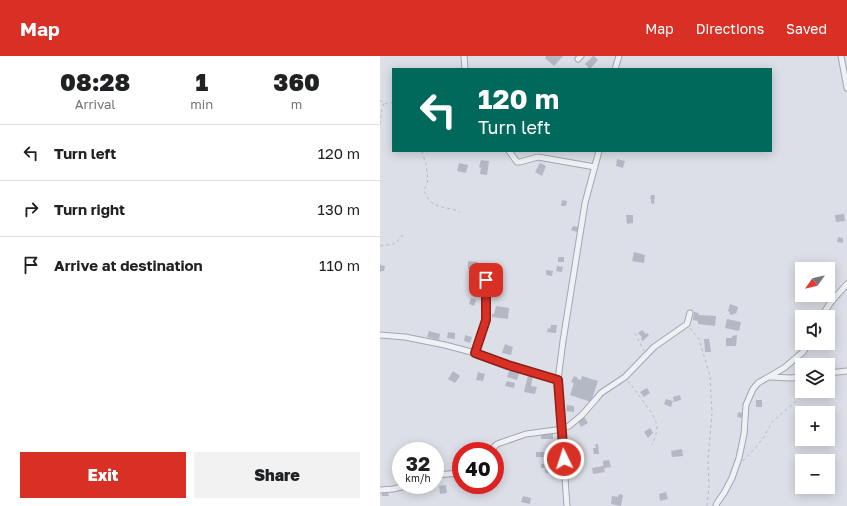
<!DOCTYPE html>
<meta charset="utf-8">
<style>
body{margin:0;font-family:"Golos Text",sans-serif;background:#f2f2f2;color:#202124;height:100vh;display:flex;flex-direction:column;font-size:15px;white-space:nowrap}
*{box-sizing:border-box;margin:0}
p{font-size:13px;color:#757577}
.icon{flex:none;width:22px;height:22px;fill:none;stroke:currentColor;stroke-width:2;stroke-linecap:round;stroke-linejoin:round}
.map{position:relative;flex:1;overflow:hidden}
.panel{display:flex;flex-direction:column;background:#fff;width:380px}
.panel>*{flex:none}
.hud{position:absolute;left:12px;top:12px;width:380px;height:84px;border-radius:0px;box-shadow:0 2px 10px #0003;background:#00695c;color:#fff;overflow:hidden}
.needle{width:26px;rotate:236deg}
.controls{position:absolute;left:415px;top:206px;display:grid;gap:8px}
.controls a{display:grid;place-items:center;width:40px;height:40px;border-radius:0px;background:#fff;box-shadow:0 2px 10px #0003;font-size:20px}
.speed{position:absolute;left:12px;top:386px;display:flex;gap:8px;font-size:20px;font-weight:700;text-align:center}
.speed>*{display:grid;place-content:center;width:52px;height:52px;border-radius:50%;background:#fff;box-shadow:0 2px 10px #0003;line-height:1}
.speed small{font-size:10px;font-weight:400}
.speed .limit{border:6px solid #d22;background:#fff;color:#111}
.pin{position:absolute;display:grid;place-items:center;width:34px;height:34px;color:#fff;margin:-17px;border-radius:8px;box-shadow:0 2px 6px #0006}
.me{position:absolute;width:44px;margin:-22px;rotate:356deg;stroke-linejoin:round;filter:drop-shadow(0 0 3px #0008)}
.turn{display:flex;align-items:center;gap:14px;height:84px;padding:0 20px;font-size:18px}
.turn .icon{width:52px;height:52px;stroke-width:2.5}
.turn b{display:block;font-size:28px;line-height:34px}
.eta{display:flex;justify-content:space-evenly;align-items:center;height:68px;text-align:center}
.eta b{font-size:24px;font-weight:800;line-height:28px}
.cta{display:flex;gap:8px;margin-top:auto;padding:8px 20px}
.cta a{flex:1;height:46px;border-radius:0px;background:#d93025;color:#fff;font-size:16px;font-weight:800;line-height:46px;text-align:center}
.cta a+a{background:#f2f2f2;color:#202124}
ul{padding:0;list-style:none}
li{display:flex;align-items:center;gap:12px;height:56px;padding:0 20px;border-top:1px solid #e0e0e0}
li div{flex:1}
li b{display:block;font-size:15px}
li em{font-style:normal}
header{display:flex;align-items:center;gap:24px;box-sizing:border-box;height:56px;padding:0 20px;background:#d93025;color:#fff}
header strong{font-size:19px}
nav{display:flex;gap:22px;margin-inline-start:auto;font-size:14px}
main{display:flex;flex:1;min-height:0}
.map>svg:first-child{display:block}
.building{fill:#b3b8c4}
.lines{fill:none;stroke-linecap:round;stroke-linejoin:round}
.minor-casing{stroke:#a1a6b1;stroke-width:7}
.path{stroke:#b6bac2;stroke-width:1;stroke-dasharray:3 3;stroke-linecap:butt}
.minor{stroke:#eff1f5;stroke-width:5}
.route-casing{stroke:#8d1f18;stroke-width:10}
.route{stroke:#d93025;stroke-width:7}
</style>
<header>
<strong>Map</strong>
<nav><a>Map</a><a>Directions</a><a>Saved</a></nav>
</header>
<main>
<section class="panel">
<div class="eta">
<div><b>08:28</b><p>Arrival</p></div>
<div><b>1</b><p>min</p></div>
<div><b>360</b><p>m</p></div>
</div>
<ul>
<li><svg class="icon" aria-label="left" viewBox="0 0 24 24"><path d="M17 20v-9H6M10 6l-5 5 5 5"/></svg><div><b>Turn left</b></div><em>120 m</em></li>
<li><svg class="icon" aria-label="right" viewBox="0 0 24 24"><path d="M7 20v-9h11M14 6l5 5-5 5"/></svg><div><b>Turn right</b></div><em>130 m</em></li>
<li><svg class="icon" aria-label="arrive" viewBox="0 0 24 24"><path d="M6 21V4h12l-3 4 3 4H6"/></svg><div><b>Arrive at destination</b></div><em>110 m</em></li>
</ul>
<div class="cta"><a>Exit</a><a>Share</a></div>
</section>
<div class="map">
<svg width="467" height="450" viewBox="0 0 467 450">
<rect width="100%" height="100%" fill="#dcdfe7"/>
<path class="building" d="M166,0H183L174,10L165,2Z
M213,0H214L218,4L210,13L205,8Z
M237,103L245,105L243,112L236,110Z
M101,104L109,105L107,119L100,118L101,112L99,111Z
M79,107L88,109L86,117L77,115Z
M160,107L166,110L162,120L155,116Z
M271,139H275L274,148L271,147V143H270Z
M182,144L187,145L186,150H181Z
M464,158L465,165L456,166L455,159Z
M246,159H253V167L247,168Z
M193,170L198,171L197,176L191,174Z
M458,181L463,182V187L457,186Z
M254,196L265,199L264,207L252,205Z
M178,201H184V206H178Z
M88,205L98,206L97,214L88,213Z
M0,209L5,210L4,215H1L0,217Z
M177,210L183,211L182,216L176,215Z
M104,211L108,212L107,221H102Z
M166,214L173,215L172,220L166,219Z
M91,242L96,244L94,250L89,248Z
M350,248L358,251L356,258L354,257L353,259L349,258L350,256L348,255Z
M116,250L129,252L128,263L112,261V258H114Z
M314,256L319,257L318,259L336,260L335,270L318,268V265L313,264Z
M347,263L361,266L359,275L345,272Z
M171,269H177L176,277L167,276L168,272L170,273Z
M262,274L266,278L267,277L269,279L263,285L261,283L262,281L258,277Z
M49,275L60,278L59,284L47,281Z
M68,276L75,277V283L67,282Z
M85,279L92,281L90,287L84,285Z
M357,279L356,290H346V282H352V280Z
M324,283H329L331,296H325Z
M125,288L133,291L131,299L122,297Z
M130,312L140,315L137,324L127,321Z
M73,315L80,320L75,327L68,323Z
M98,316L105,318L103,325L96,324Z
M148,319L153,320L151,330L157,331L155,338L144,336Z
M194,320L198,322L197,323L201,324L202,320L218,325L211,346L190,339L194,327L191,326Z
M127,325L135,327L134,332L125,330Z
M267,332L270,337L264,341L260,336Z
M300,339L301,344L294,346L293,341Z
M286,343L293,345L291,351L284,348Z
M376,344H382V351H376Z
M187,349L194,350V356L186,355Z
M358,356L363,357V362L357,361Z
M204,361L208,367L201,371L198,365Z
M270,372L273,377L268,382L264,376Z
M161,376H173V383H161Z
M215,388H218L219,398H214L213,392H216Z
M302,393L303,400L292,401L291,395Z
M156,396H165V401H156Z
M229,404L231,411L224,412L225,416L213,418L212,412L223,410V405Z
M173,407L174,416L165,417V412H161V408Z
M419,424H422V431H425L424,436L418,435Z
M66,429L67,437L60,438L59,430Z
M7,435L9,440H2V436Z
M286,436L288,443L280,445L279,438Z
M239,438L243,439L241,450L231,448L232,440L238,441Z
M143,440L151,442L150,448L141,446Z"/>
<g class="lines">
<g class="minor-casing">
<path id="minor" d="M84,0L85,13
M461,0L467,32
M198,3L201,0
M235,13L239,0
M129,95L137,106H140L158,101L215,111
M441,261L451,246L467,228
M0,279L25,281L65,289L95,297L128,309L178,324
M95,297L106,264V224
M448,317L467,315
M390,321L412,322L422,320
M112,395L113,392L117,388L146,378L176,374L189,370L202,359L216,343L221,337L245,321L274,291L307,268L310,257
M55,419L81,417
M0,434L13,433L31,429
M187,450L178,324L183,285L205,147L219,95
M336,450L337,447L344,437L352,422L359,402L364,378L366,349L373,333L378,327L404,312L423,296L429,287"/>
</g>
<path class="path" d="M0,44L6,48L13,46
M0,68L2,52L4,47
M42,95L46,108L48,124L44,135C46,138 48,144 51,146C58,152 72,152 80,156
M0,190C15,187 13,191 24,178
M310,272L319,283L330,320L332,357L328,404L329,430L327,450
M255,277L264,295
M248,325C254,333 278,362 277,371C277,377 274,384 272,389
M363,405L377,390L384,381L392,366L428,335"/>
<use href="#minor" class="minor"/>
</g>
<g class="lines">
<g class="route-casing">
<path id="route" d="M106,224V264L95,297L128,309L178,324L184,403"/>
</g>
<use href="#route" class="route"/>
</g>
</svg>
<div class="controls">
<a><svg class="needle" viewBox="-14 -14 28 28"><path d="M0-13l5 13h-10z" fill="#e53935"/><path d="M0 13l5-13h-10z" fill="#757577"/></svg></a>
<a><svg class="icon" aria-label="sound" viewBox="0 0 24 24"><path d="M4 9h4l5-4v14l-5-4H4zM17 9q2 3 0 6"/></svg></a>
<a><svg class="icon" aria-label="layers" viewBox="0 0 24 24"><path d="M12 4l9 5-9 5-9-5zM3 14l9 5 9-5"/></svg></a>
<a>+</a>
<a>−</a>
</div>
<div class="speed"><div>32<small>km/h</small></div><div class="limit">40</div></div>
<div class="pin" style="left:106px;top:224px;background:#d93025"><svg class="icon" aria-label="arrive" viewBox="0 0 24 24"><path d="M6 21V4h12l-3 4 3 4H6"/></svg></div>
<svg class="me" style="left:184px;top:403px" viewBox="-20 -20 40 40"><circle r="17" fill="#d93025" stroke="#fff" stroke-width="3"/><path d="M0-11L8 9 0 5-8 9z" fill="#fff"/></svg>
<div class="hud">
<div class="turn"><svg class="icon" aria-label="left" viewBox="0 0 24 24"><path d="M17 20v-9H6M10 6l-5 5 5 5"/></svg><div><b>120 m</b>Turn left</div></div>
</div>
</div>
</main>
